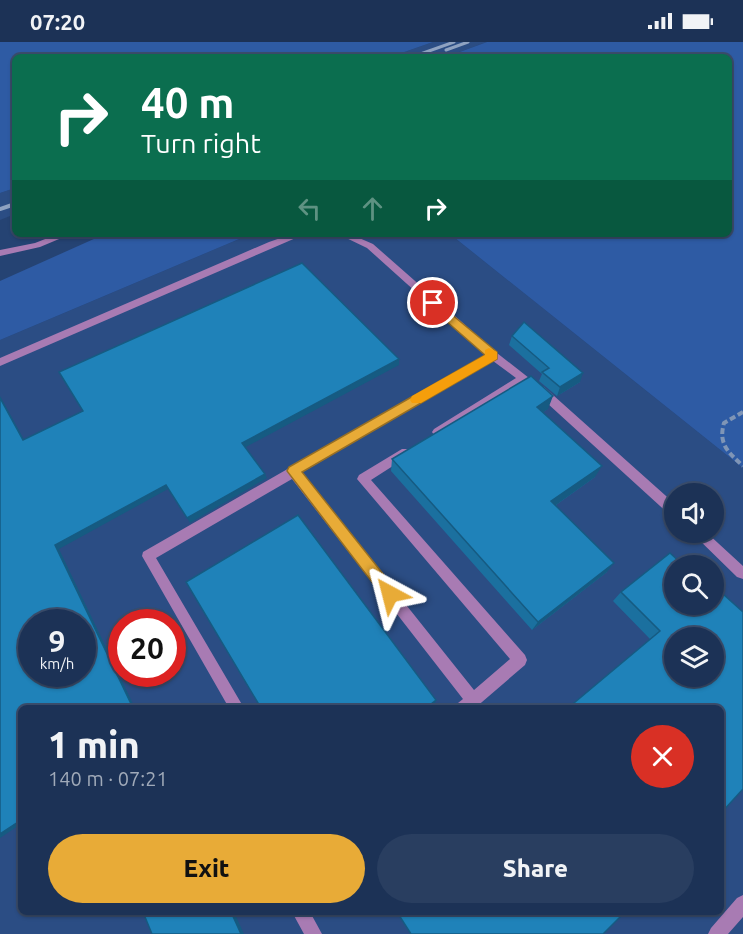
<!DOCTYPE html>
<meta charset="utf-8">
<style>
body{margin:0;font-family:Ubuntu,sans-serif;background:#293e60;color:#f1f3f6;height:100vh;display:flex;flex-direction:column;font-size:22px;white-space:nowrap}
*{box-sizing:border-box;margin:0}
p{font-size:20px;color:#a0aab9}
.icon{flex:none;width:33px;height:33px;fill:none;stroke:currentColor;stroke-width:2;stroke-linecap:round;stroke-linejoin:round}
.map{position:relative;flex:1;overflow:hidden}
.panel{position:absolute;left:18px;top:663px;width:706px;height:210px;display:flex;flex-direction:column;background:#1c3256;border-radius:9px;box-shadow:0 2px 4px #0004,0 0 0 2px #3a4d6c}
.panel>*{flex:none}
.guide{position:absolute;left:12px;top:12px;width:720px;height:183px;border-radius:9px;box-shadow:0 2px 4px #0004,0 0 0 2px #3a4d6c;background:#0b6e4f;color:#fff;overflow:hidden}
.fabs{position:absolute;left:664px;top:441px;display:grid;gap:12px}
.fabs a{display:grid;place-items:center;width:60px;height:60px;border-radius:50%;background:#1c3256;box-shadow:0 2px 4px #0004,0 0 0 2px #3a4d6c;font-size:30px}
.speed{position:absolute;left:18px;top:567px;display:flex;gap:12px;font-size:30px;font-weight:700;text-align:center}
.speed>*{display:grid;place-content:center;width:78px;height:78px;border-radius:50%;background:#1c3256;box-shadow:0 2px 4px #0004,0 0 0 2px #3a4d6c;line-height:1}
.speed small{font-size:15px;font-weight:400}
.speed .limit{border:9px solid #d22;background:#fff;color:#111}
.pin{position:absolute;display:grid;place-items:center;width:51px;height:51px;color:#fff;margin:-26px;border:3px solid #fff;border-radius:50%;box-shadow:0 2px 6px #0007}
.me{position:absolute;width:66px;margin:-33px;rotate:322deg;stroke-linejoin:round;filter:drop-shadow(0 0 4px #0008)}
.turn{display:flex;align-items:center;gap:21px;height:126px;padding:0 30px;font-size:27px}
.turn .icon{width:78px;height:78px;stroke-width:2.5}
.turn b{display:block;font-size:42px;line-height:51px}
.lanes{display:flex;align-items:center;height:57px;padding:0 30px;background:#0003;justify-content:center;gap:30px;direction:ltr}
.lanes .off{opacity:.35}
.round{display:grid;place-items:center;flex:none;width:63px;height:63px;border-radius:32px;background:#293e60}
.headline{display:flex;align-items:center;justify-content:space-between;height:102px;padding:0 30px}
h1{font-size:36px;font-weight:800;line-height:45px}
.button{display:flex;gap:12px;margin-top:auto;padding:12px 30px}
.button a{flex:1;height:69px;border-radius:36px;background:#e8ab37;color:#111;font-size:24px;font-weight:800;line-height:69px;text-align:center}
.button a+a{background:#293e60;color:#f1f3f6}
.status{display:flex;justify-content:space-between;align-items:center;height:42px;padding:0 30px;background:#1c3256;direction:ltr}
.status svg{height:16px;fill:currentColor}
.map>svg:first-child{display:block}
.built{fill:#2b4d84;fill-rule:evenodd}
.green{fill:#2e5ba4}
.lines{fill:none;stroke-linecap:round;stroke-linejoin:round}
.path{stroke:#7f95b6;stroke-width:4;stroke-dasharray:6 3;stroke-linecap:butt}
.service{fill:#a87bb3;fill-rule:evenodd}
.rail-far1{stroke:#8ea2c1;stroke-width:3}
.rail{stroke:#8ea2c1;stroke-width:4}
.wall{fill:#1b709f}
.shaded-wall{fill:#165b82}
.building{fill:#1f82b9;stroke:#165b82;stroke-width:1.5;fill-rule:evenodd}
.route{fill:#e8ab37;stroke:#976f24;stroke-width:1.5}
.slow{fill:#f59e0b}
</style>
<div class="status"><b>07:20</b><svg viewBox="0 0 49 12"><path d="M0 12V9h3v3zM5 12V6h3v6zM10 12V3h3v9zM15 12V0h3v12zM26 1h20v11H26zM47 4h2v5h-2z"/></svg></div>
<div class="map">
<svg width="743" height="892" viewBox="0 0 743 892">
<rect width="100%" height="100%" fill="#254373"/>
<path class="built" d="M433,0H487L446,15H390Z
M15,146V172L0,178V151Z
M251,192H450L743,426V892H0V298ZM675,452H714V490H675ZM675,524H714V562H675ZM32,580H82V632H32ZM122,580H172V632H122ZM675,596H714V634H675ZM21,666H722V870H21Z"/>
<path class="green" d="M0,0H433L390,15H15V146L0,151Z
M487,0H743V426L450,192H729V15H446Z
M105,192H251L0,298V239Z"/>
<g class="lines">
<path class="path" d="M743,370L724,381C718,402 728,410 743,424"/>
<path class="service" d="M58,192H71L40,205L0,214V208L35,201Z
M292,192H305L0,324V316L269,200Z
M338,192H350L373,202L497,311L529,336L528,339L442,393H434L432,390L434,387L516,336L493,319L301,431L474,648L510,617L357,437L359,433L402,407H410L412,410L410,413L371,438L525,613L527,618L525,623L475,666H456L458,661L463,657L292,437L156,516L244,666H229L142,514L143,510L486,313L367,206Z
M540,344L544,345L675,462V475L671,474L536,351L535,348Z
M691,490H706L743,524V537L737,535Z
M743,853V875L728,892H708L711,886L737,856Z
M292,870H310L322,892H304Z"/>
<path class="rail-far1" d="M446,8L468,0
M412,15L454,0"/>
<path class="rail" d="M0,167L15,162"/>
</g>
<path class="wall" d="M512,294L580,340L557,354L539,339L542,332L509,303Z
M548,367L543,370L595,435L556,463L607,530L532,588L391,429L392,417Z
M621,550L714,562L650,597L613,559Z"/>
<path class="shaded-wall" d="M399,317V323L244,406L242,401Z
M583,331L580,340L557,354L560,345Z
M0,354L27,403L23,398L0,356Z
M553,354L548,367L532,377L537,365Z
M602,424L595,435L546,470L551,459Z
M265,432L267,436L190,481L187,476Z
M166,443L168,447L59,507L135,666H133L55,503Z
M614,521L607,530L532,588L538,580Z
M436,658L434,664L432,666H426Z
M21,778V782L0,796V792Z
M231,870H234L244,892H241Z"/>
<path class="building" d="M302,221L399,317L242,401L265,432L187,476L166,443L55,503L133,666H21V778L0,792V356L23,398L83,369L59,330ZM32,580H82V632H32Z
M524,280L583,331L560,345L542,330L549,326L512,294Z
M531,334L553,354L537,365L602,424L551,459L614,521L538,580L392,417Z
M298,473L436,658L426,666H261L186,540Z
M670,511L684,524H675V562H714V544L743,570V747L722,770V666H568L660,589L621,550ZM675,596H714V634H675Z
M143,870H231L241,892H152Z
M397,870H625L603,892H411Z"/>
<path class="route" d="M433,257L497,310V317L302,430L395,547L398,552L395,557L390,559L385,557L287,429L289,425L485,313L429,264L427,261Z"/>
<path class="slow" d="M489,306L497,310V317L421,361H412L410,358L412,354L485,313V308Z"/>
</svg>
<div class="fabs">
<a><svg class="icon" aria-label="sound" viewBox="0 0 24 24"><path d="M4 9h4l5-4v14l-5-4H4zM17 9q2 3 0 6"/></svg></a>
<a><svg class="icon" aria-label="search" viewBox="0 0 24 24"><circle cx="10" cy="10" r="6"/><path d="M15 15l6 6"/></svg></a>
<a><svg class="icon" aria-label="layers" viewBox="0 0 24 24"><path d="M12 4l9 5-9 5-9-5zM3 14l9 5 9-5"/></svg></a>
</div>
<div class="speed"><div>9<small>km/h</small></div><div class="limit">20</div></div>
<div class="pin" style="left:433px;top:261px;background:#d93025"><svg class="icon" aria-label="arrive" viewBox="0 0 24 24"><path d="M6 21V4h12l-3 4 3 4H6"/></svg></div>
<svg class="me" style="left:390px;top:552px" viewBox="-20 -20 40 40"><path d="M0-17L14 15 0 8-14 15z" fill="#e8ab37" stroke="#fff" stroke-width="4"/></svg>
<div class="guide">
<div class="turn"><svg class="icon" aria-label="right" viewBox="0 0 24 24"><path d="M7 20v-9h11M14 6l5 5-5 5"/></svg><div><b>40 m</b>Turn right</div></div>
<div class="lanes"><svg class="icon off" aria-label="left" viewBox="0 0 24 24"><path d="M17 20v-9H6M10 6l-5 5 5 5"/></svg><svg class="icon off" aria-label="ahead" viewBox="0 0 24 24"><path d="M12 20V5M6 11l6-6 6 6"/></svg><svg class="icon" aria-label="right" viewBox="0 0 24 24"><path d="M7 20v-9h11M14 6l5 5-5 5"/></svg></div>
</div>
<section class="panel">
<div class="headline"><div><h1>1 min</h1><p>140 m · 07:21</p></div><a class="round" style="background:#d93025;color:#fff"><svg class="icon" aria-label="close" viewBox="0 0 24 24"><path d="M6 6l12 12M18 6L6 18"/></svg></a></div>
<div class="button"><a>Exit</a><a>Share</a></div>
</section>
</div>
